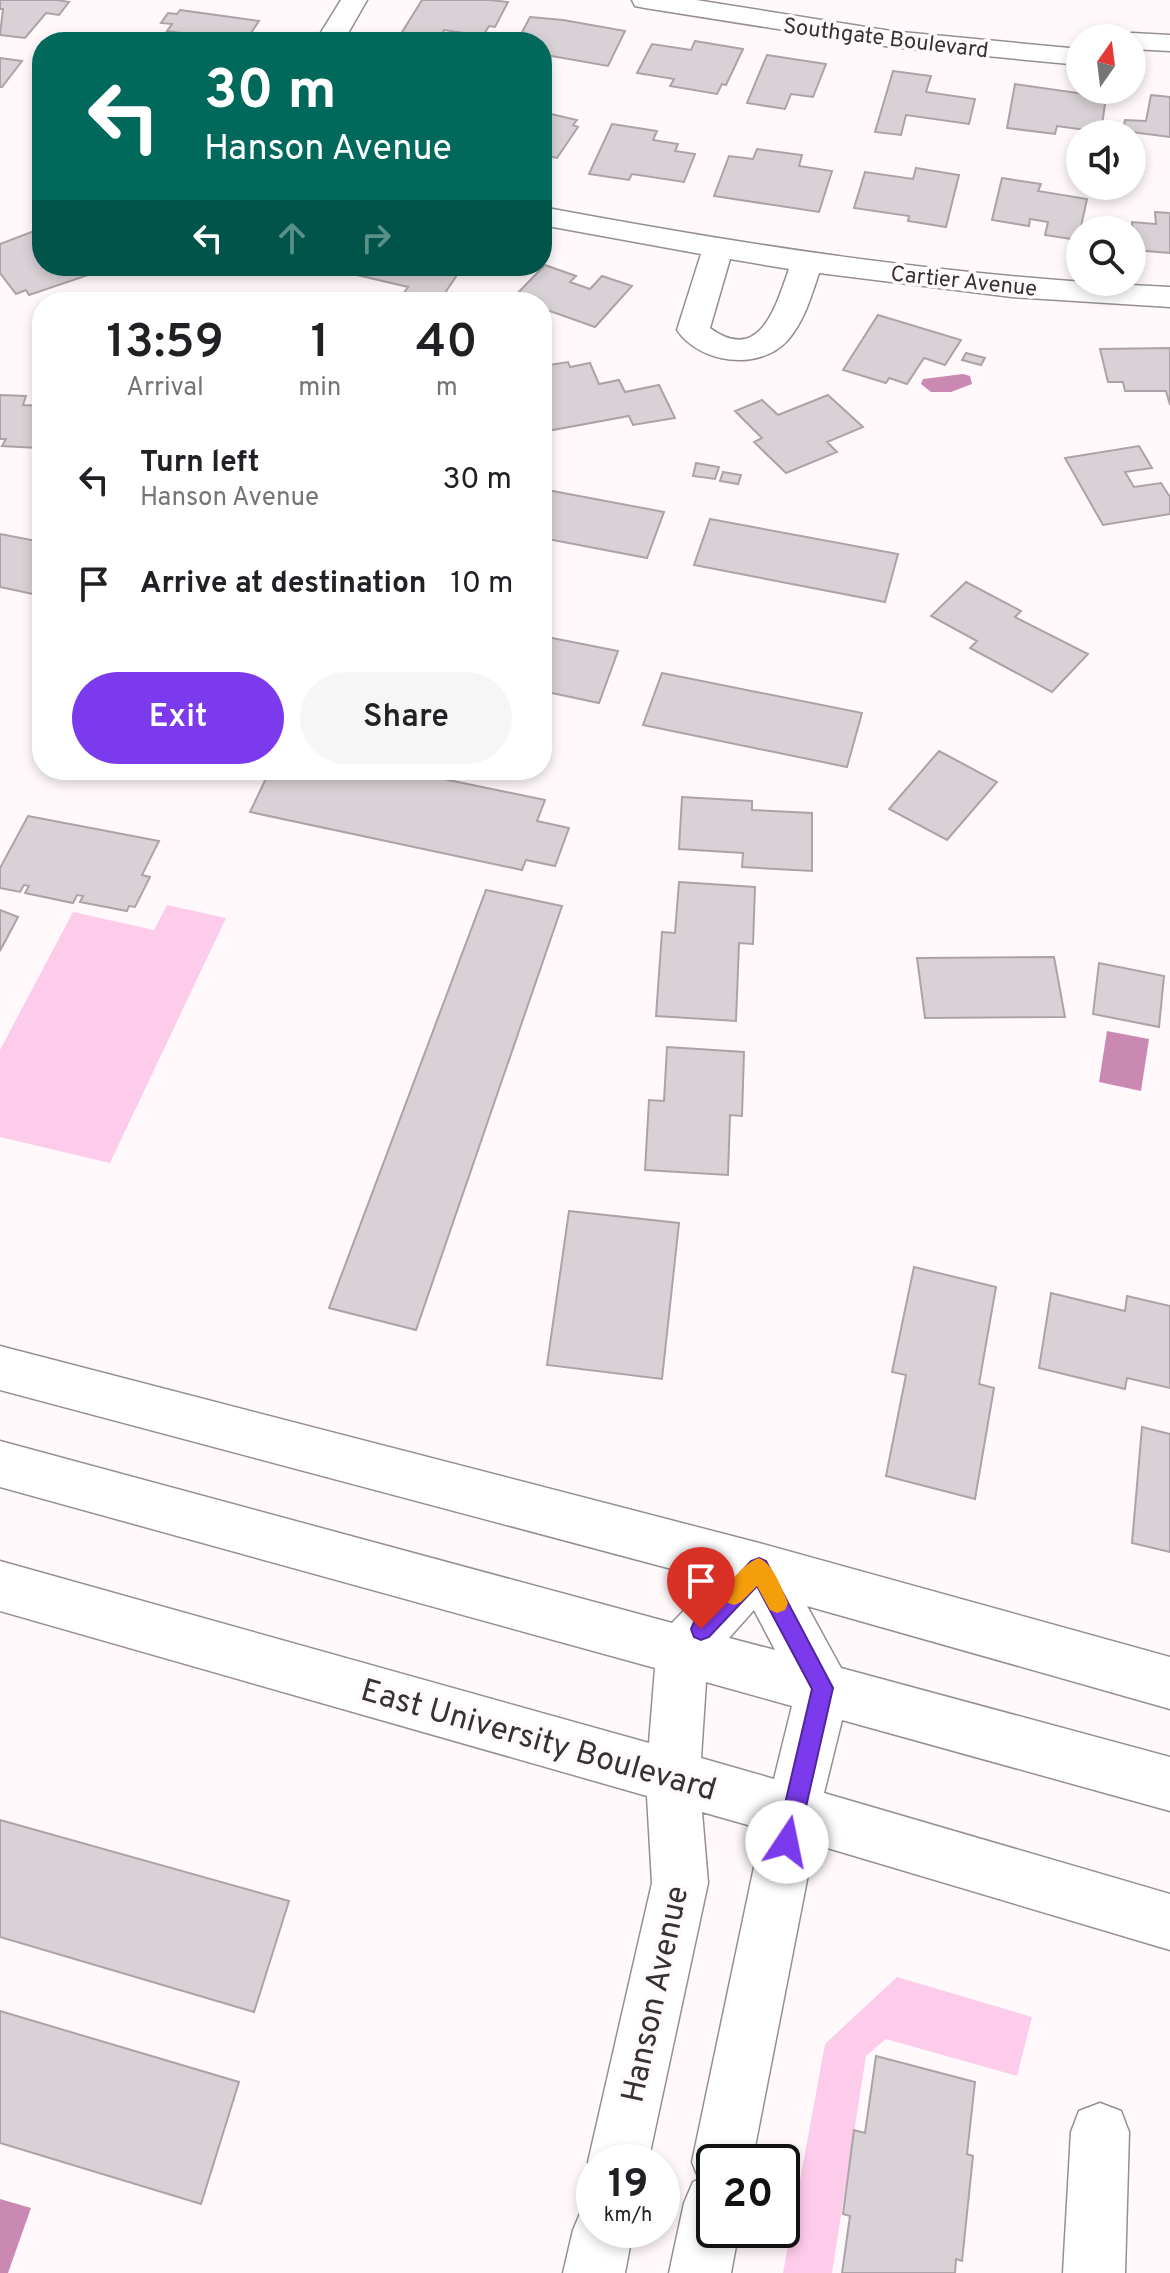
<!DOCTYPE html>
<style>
body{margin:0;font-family:Overpass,sans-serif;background:#f6f6f6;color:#202124;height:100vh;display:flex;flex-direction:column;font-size:30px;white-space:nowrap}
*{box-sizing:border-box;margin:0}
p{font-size:26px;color:#757577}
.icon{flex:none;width:44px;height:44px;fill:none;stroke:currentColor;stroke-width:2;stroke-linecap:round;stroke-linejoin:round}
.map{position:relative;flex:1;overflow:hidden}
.sheet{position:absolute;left:32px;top:292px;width:520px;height:488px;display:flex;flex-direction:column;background:#fff;border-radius:32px;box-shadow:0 4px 12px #0003}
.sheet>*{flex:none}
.guide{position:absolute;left:32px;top:32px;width:520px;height:244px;border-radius:32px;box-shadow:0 4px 12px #0003;background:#00695c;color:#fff;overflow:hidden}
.needle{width:52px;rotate:14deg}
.buttons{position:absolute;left:1066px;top:24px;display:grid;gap:16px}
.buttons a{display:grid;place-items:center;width:80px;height:80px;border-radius:50%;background:#fff;box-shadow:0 4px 12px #0003;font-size:40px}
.speed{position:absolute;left:576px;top:2144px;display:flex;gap:16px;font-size:40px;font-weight:700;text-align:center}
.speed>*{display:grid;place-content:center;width:104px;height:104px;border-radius:50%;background:#fff;box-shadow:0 4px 12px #0003;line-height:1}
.speed small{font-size:20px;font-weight:400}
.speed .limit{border:4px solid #111;border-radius:12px;background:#fff;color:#111}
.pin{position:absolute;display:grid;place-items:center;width:68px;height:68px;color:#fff;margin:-82px -34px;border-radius:50% 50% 50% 0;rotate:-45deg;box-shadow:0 0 8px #0007}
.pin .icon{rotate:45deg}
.me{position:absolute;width:88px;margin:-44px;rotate:11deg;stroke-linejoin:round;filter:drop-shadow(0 0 6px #0008)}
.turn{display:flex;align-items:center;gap:28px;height:168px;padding:0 40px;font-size:36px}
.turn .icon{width:104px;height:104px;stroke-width:2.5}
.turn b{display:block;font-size:56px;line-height:68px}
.lanes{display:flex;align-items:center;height:76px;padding:0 40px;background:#0003;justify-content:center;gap:40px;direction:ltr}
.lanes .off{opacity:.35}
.eta{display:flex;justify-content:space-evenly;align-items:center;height:136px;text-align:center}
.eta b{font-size:48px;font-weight:600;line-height:56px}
.button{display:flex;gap:16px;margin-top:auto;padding:16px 40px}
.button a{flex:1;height:92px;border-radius:48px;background:#7c3aed;color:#fff;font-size:32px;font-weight:600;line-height:92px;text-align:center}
.button a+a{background:#f6f6f6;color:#202124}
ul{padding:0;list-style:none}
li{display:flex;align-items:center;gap:24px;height:104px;padding:0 40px}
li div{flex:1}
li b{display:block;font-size:30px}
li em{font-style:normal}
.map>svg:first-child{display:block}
.green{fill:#fecceb}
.water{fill:#ca89b3}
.building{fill:#d8d1d5;stroke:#aaa3a7;stroke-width:2}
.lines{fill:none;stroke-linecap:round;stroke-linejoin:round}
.minor-casing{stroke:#958f92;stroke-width:3}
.minor{fill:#fff;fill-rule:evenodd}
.route{fill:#7c3aed;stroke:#51269a;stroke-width:2}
.slow{fill:#f59e0b}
.labels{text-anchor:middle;stroke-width:7;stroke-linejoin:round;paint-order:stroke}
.far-street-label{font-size:22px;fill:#353234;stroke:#fff9fc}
.near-street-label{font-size:32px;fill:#353234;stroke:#fff9fc}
</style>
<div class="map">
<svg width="1170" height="2273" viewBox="0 0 1170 2273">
<rect width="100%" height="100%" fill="#fff9fc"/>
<path class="green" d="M167,905L226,918L110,1163L0,1137V1050L73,912L154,930Z
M897,1977L1032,2017L1017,2076L886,2039L866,2056L832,2273H783L825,2044Z"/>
<path class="water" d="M963,374L970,376L972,384L951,392H931L921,384L923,379Z
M1107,1031L1149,1039L1141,1091L1099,1082Z
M0,2199L31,2208L8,2273H0Z"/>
<path class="building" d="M0,0H57L69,2L59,15L46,13L25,38L0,35L3,9H0Z
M422,0H490L508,2L495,27L489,26L483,36L444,30L437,42L399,37Z
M180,10L259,21L245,42H182L187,34L167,31L172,24L161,23L168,13L177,14Z
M530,17L563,20L625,31L608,66L546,55L542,58V42H517Z
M695,41L743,49L726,85L722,84L717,94L670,86L674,79L637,73L652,44L691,50Z
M767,55L826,64L813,97L791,94L785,109L747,103Z
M0,58L22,61L2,87H0Z
M893,71L931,76L926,92L975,99L969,124L906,115L901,135L875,132Z
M1015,84L1106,97L1101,132L1057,126L1055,134L1007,128Z
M1151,95L1170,97V137L1123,131L1125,120L1146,121Z
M547,113L577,120L573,125L578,127L557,158L542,155V118Z
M612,124L657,131L653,140L678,144L675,151L695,154L684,182L632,174L629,180L589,174Z
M757,149L802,155L799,166L832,171L819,212L714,196L729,156L753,159Z
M916,168L959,175L946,227L908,221L909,216L854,208L865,172L913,179Z
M1002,178L1041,184L1038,191L1087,199L1078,240L1045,235L1048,222L1030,219L1029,226L992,220Z
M1155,212L1170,213V253L1134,250L1132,222L1156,224Z
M42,228V266H81L88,275L29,295L26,290L16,294L0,273V244Z
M545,265L576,276L570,282L590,289L602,276L632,286L595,327L550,311L542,317V302H509Z
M358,266H463L439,302L401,297L408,287L353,274Z
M878,315L961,340L945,365L924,358L907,384L889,378L886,383L843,370Z
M1170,348V405L1166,391H1125L1123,382H1108L1100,349Z
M966,353L985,358L981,365L962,360Z
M568,362L570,367L590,363L599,384L619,380L625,392L659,385L675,418L633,425L629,416L542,432V366Z
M0,395L26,396L23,405L42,406V436L38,448L2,446L6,439H0Z
M828,395L863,427L827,442L837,452L786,473L754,442L762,438L735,411L762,400L778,415Z
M1139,446L1152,468L1125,472L1134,487L1161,483L1170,497V514L1103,525L1065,458Z
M696,463L719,467L715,479L693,476Z
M723,472L741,475L738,484L720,481Z
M542,489L664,512L647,558L542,538Z
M710,519L898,554L885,602L694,565Z
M0,534L42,542V596L0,587Z
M966,582L1021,611L1015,617L1088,654L1052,692L970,648L977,641L931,616Z
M542,636L618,651L599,703L542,691Z
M662,673L862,713L847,767L643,725Z
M939,751L997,782L947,840L889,809Z
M270,770H400L545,800L537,821L569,828L555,866L526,860L522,870L250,812Z
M682,797L752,801V810L812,813V871L742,867L743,853L679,849Z
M28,816L159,841L142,875L150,877L135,907L129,906L127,911L80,902L83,896L77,895L73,903L25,893L29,886L24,885L20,892L0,888V868Z
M679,882L755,887L753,944L739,943L736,1021L656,1016L662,932L675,933Z
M486,890L562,906L416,1330L329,1308Z
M0,910L18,917L0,951Z
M1054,957L1065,1017L925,1018L917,958Z
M1099,963L1164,976L1159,1027L1093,1014Z
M667,1047L744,1052L742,1116L730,1115L728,1175L645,1170L649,1100L664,1101Z
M569,1211L679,1223L662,1379L547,1365Z
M914,1267L996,1287L979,1384L994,1388L975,1499L886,1476L906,1375L892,1372Z
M1051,1293L1125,1311L1127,1296L1170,1306V1388L1127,1378L1125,1389L1039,1368Z
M1142,1427L1170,1434V1552L1132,1543Z
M0,1820L289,1901L254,2012L0,1937Z
M0,2011L239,2082L201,2204L0,2143Z
M876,2056L975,2082L967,2154L973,2156L962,2261L956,2259L955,2273H842L850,2216L843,2214L854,2130L865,2133Z"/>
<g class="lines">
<g class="minor-casing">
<path id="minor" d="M341,0H367L343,42H315Z
M632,0H696L891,31L1080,49V65L891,47L645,8L635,6Z
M1132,33L1170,35V51L1132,49V38H1120Z
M542,207C750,246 958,278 1170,287V307L1012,297L819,273C811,297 804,322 787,341C759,371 700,364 677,330L701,254L542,225ZM730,259L789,269C776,306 760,365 710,328Z
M0,1346L759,1543L1170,1657V1709L807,1606L841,1668L1170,1757V1811L842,1720L824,1793L1170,1894V1950L814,1844L752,2162H714V2230H739L731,2273H669L684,2203L693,2182L699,2179L692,2162L762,1829L702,1812L708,1883L648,2162H594V2176L588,2162L652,1883L647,1796L0,1611V1561L649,1743L655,1668L0,1487V1441L672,1623L713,1580L0,1390ZM754,1610L775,1650L729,1638ZM706,1682L792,1706L774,1779L701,1758Z
M1100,2103L1121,2111L1129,2132L1125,2273H1063L1071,2132L1079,2111Z
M594,2204V2230H633L625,2273H563L573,2230L582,2209Z"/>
</g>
<use href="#minor" class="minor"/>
</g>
<path class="route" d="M759,1558L766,1561L833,1688L798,1842L795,1850L787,1853L779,1850L776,1842L812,1689L757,1586L709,1637L701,1640L694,1637L691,1629L694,1622L751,1561Z"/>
<path class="slow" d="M759,1558C773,1564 782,1589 788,1603L785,1610L777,1613L770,1610L757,1586L741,1602L734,1605L726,1602L723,1595C729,1581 745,1563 759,1558Z"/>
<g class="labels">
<g class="far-street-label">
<text transform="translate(886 37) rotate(7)" y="8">Southgate Boulevard</text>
<text transform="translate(964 280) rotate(6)" y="8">Cartier Avenue</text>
</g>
<g class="near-street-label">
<text transform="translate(539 1739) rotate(16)" y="11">East University Boulevard</text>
<text transform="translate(654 1994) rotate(-78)" y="11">Hanson Avenue</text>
</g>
</g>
</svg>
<div class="buttons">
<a><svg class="needle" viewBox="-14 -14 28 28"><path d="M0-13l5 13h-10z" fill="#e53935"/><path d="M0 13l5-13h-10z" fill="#757577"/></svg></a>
<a><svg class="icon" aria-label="sound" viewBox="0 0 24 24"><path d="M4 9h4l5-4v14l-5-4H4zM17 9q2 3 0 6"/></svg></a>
<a><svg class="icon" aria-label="search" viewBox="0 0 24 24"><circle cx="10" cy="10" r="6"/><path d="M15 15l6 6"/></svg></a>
</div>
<div class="speed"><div>19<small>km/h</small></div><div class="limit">20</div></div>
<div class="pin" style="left:701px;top:1629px;background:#d93025"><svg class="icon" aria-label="arrive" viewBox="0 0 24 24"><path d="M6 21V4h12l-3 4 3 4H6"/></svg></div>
<svg class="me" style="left:787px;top:1842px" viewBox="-20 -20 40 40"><circle r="19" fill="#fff"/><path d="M0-13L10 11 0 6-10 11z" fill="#7c3aed"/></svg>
<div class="guide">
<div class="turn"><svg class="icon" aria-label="left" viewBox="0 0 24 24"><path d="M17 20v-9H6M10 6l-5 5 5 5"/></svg><div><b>30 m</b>Hanson Avenue</div></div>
<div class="lanes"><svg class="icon" aria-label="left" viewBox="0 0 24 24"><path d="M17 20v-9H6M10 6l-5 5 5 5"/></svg><svg class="icon off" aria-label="ahead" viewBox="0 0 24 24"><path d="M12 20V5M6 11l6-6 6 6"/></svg><svg class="icon off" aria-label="right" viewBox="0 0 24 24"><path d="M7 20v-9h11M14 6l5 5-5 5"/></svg></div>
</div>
<section class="sheet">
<div class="eta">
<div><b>13:59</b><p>Arrival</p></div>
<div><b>1</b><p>min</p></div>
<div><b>40</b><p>m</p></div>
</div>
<ul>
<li><svg class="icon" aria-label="left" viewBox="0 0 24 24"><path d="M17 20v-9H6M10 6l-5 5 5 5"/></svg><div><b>Turn left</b><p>Hanson Avenue</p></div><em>30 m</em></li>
<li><svg class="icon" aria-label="arrive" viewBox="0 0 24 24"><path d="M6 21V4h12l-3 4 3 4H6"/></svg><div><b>Arrive at destination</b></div><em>10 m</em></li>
</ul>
<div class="button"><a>Exit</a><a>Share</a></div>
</section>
</div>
